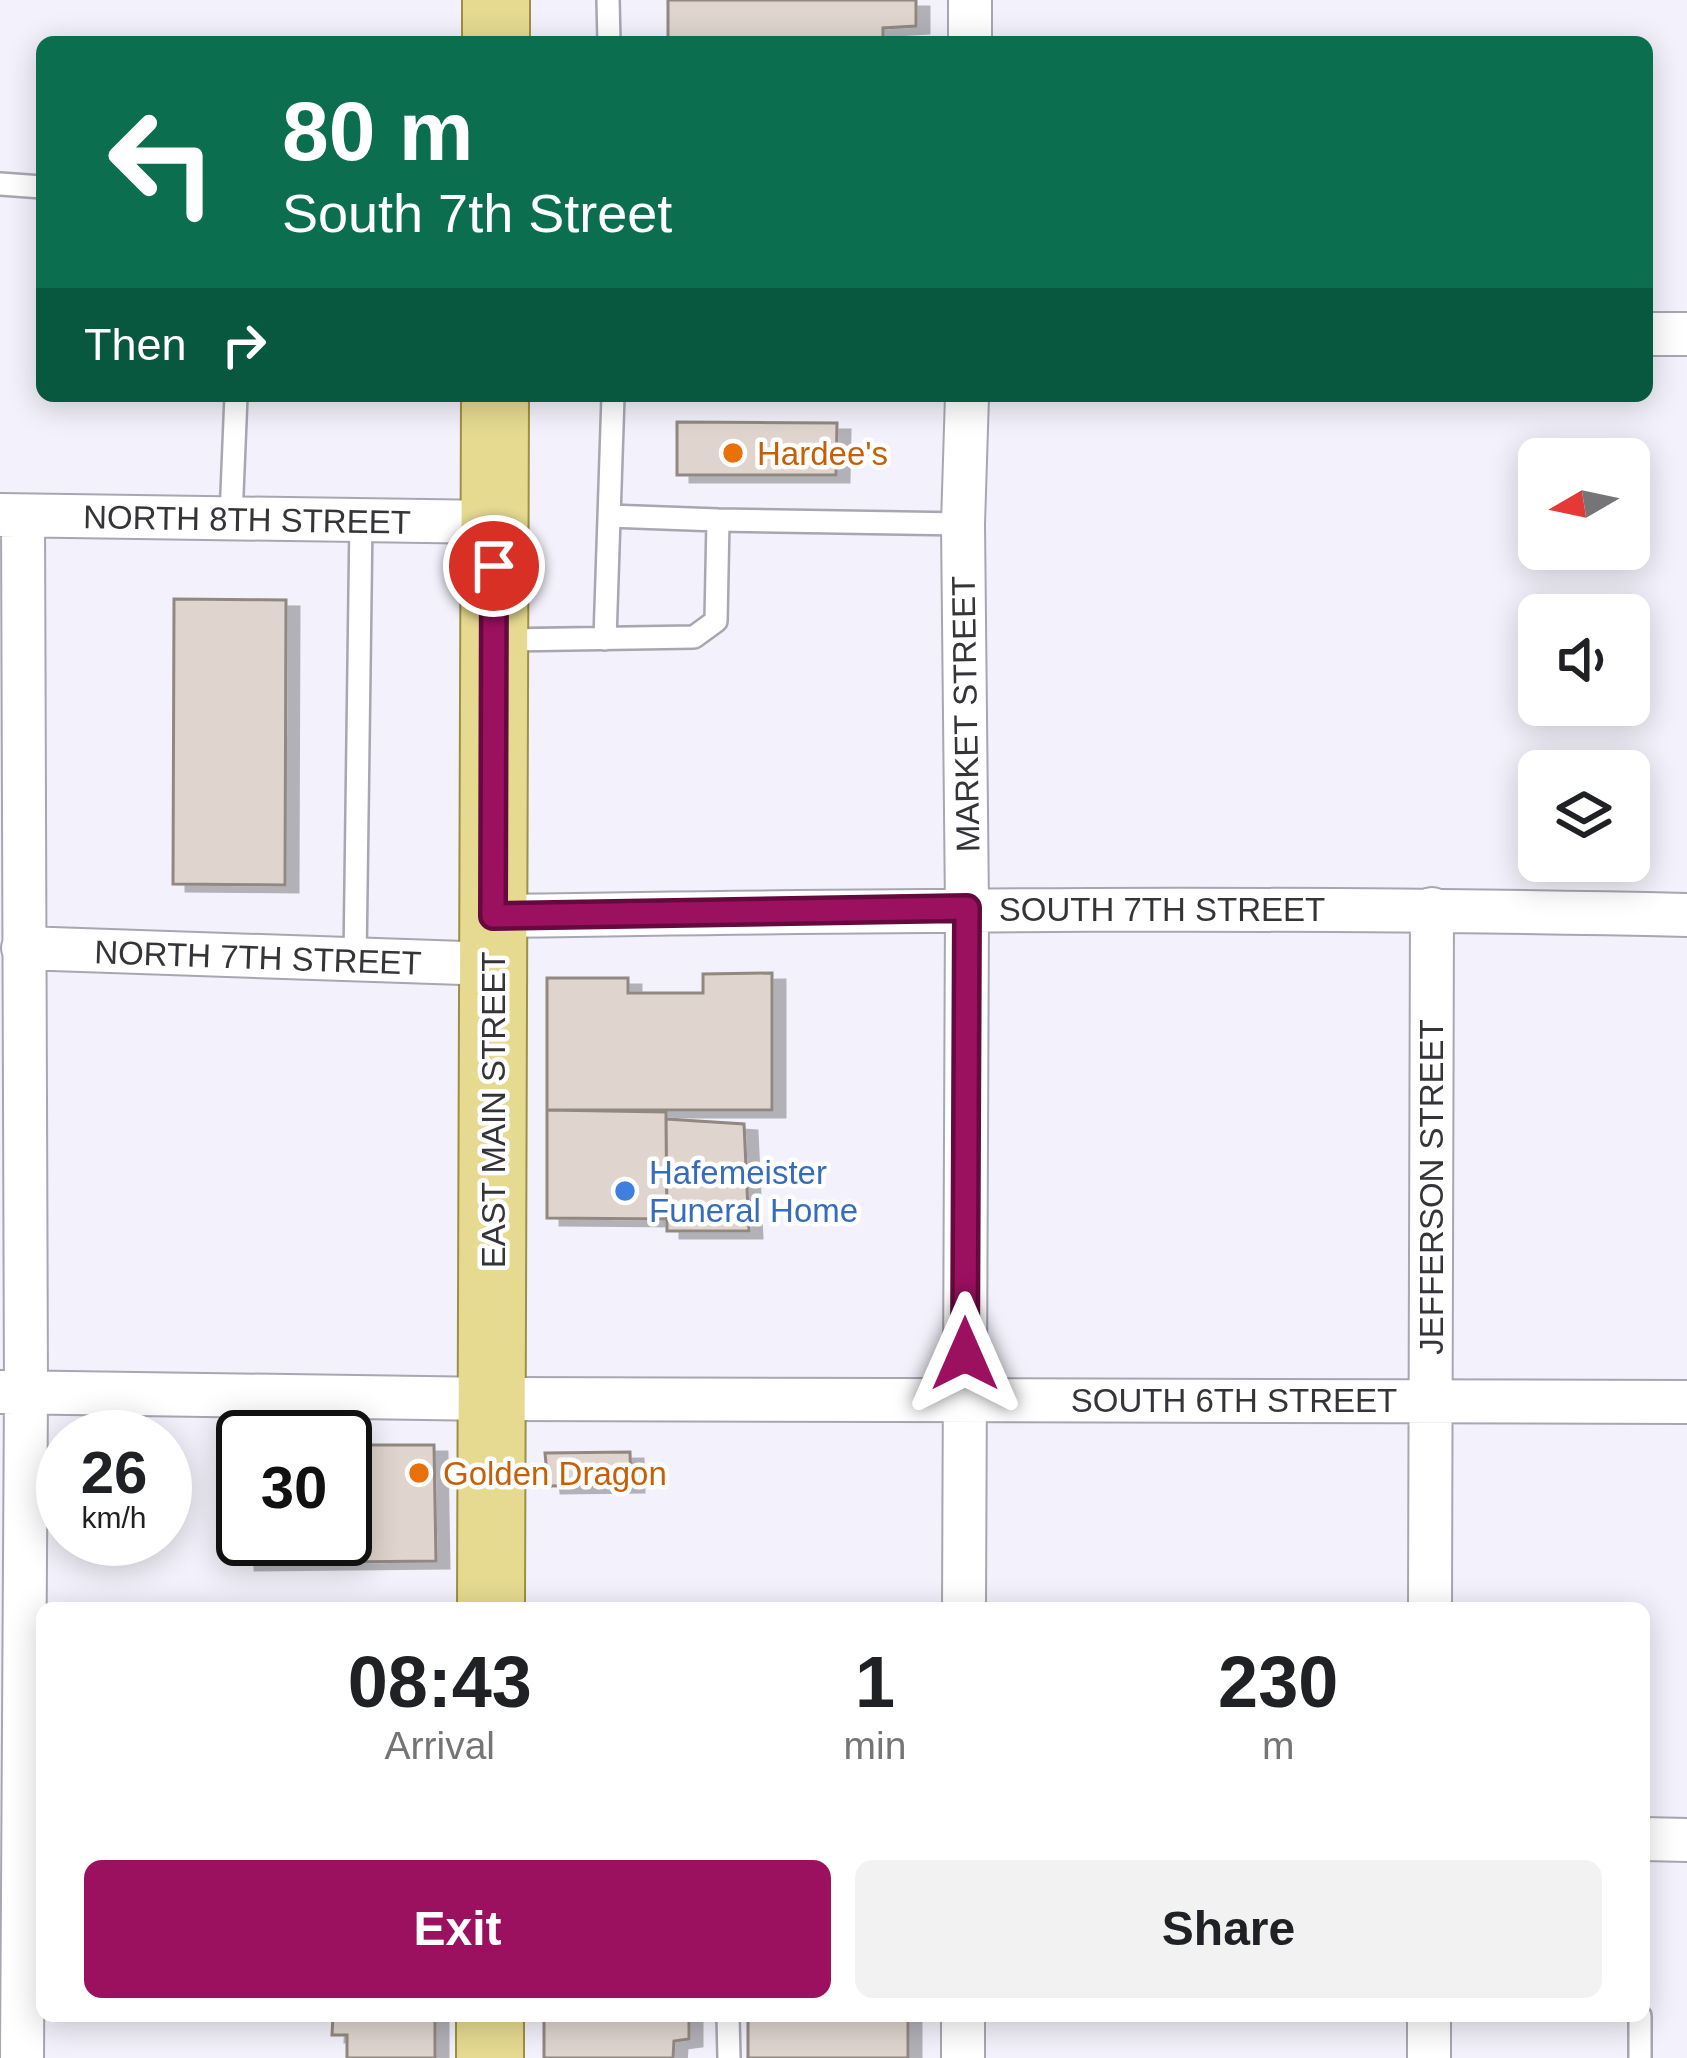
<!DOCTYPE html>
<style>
body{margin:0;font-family:Helvetica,sans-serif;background:#f2f2f2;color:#202124;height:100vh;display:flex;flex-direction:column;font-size:45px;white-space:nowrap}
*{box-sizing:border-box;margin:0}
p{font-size:39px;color:#757577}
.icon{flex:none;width:66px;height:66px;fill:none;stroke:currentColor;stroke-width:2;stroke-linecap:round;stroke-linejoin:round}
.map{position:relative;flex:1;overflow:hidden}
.details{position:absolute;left:36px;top:1602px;width:1614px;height:420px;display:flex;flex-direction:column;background:#fff;border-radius:18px;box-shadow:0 6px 30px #0003}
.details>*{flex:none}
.hud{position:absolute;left:36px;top:36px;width:1617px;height:366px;border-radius:18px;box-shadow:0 6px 30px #0003;background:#0b6e4f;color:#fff;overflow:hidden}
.needle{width:78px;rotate:261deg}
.controls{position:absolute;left:1518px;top:438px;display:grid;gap:24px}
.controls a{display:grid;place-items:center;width:132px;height:132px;border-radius:18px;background:#fff;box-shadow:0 6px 30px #0003;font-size:60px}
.speed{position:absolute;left:36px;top:1410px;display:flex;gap:24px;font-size:60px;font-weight:700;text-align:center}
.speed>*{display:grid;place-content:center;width:156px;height:156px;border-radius:50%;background:#fff;box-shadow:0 6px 30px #0003;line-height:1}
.speed small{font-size:30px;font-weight:400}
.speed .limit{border:6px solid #111;border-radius:18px;background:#fff;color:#111}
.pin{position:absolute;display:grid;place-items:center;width:102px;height:102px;color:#fff;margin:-51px;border:6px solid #fff;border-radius:50%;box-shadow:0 3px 12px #0007}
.me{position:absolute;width:132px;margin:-66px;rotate:0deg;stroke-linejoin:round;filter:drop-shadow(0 0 9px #0008)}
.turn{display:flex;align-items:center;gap:42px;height:252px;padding:0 48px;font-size:54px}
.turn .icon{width:156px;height:156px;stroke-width:2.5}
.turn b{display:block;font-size:84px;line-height:102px}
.then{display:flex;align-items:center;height:114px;padding:0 48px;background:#0003;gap:24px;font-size:45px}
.eta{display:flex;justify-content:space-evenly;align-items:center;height:204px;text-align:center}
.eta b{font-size:72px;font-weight:800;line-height:84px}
.button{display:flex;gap:24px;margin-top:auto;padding:24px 48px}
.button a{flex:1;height:138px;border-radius:18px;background:#9c1060;color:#fff;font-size:48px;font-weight:800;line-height:138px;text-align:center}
.button a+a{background:#f2f2f2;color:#202124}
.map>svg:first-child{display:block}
.building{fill:#dfd4ce;stroke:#928882;stroke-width:3;filter:url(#shadow)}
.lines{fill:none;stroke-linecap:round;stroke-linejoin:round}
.lane-casing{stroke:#a8a6b0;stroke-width:26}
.street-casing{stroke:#a8a6b0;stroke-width:46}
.primary-casing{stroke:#9e9042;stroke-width:70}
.lane{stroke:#fff;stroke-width:21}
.street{stroke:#fff;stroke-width:42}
.primary{stroke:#e6da91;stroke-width:66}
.route-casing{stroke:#650a3e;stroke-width:30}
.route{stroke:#9c1060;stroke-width:21}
.food-dot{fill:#e8710a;stroke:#fff;stroke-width:4.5}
.shop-dot{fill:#3f7fe0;stroke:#fff;stroke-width:4.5}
.labels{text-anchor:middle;stroke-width:9;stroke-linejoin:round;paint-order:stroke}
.food-label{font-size:33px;fill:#c56008;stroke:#fff;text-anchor:start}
.street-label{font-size:33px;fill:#353438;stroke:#fff}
.shop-label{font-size:33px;fill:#366cbe;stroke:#fff;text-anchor:start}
</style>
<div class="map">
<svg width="1687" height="2058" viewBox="0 0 1687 2058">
<defs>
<filter id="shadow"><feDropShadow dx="13" dy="7" stdDeviation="0" flood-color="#0004"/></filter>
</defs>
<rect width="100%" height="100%" fill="#f3f1fb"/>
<path class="building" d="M668,0H916V26L883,28V42H668Z
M677,422L837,423L836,475H677Z
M174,599L286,600L285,885L173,884Z
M772,973V1110H547V978H628V993H703V974Z
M547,1110L666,1112L667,1219L547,1218Z
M666,1119L744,1124L749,1231H667Z
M345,1445H434L436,1561L242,1563L241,1446L243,1539H345Z
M630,1452L631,1485L548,1486L545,1453Z
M333,2016H435V2058H347V2035H332Z
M544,2016H689V2039L674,2041L673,2058H544Z
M748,2016H908V2058H748Z"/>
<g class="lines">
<g class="lane-casing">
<path id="lane" d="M608,0L609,42
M0,184L42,187
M609,516L718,520
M231,518L236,396
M605,639L613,396
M500,640L694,637L716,621L718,520L963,524
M355,960L361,520
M728,2016L729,2058
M1640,2058V2016"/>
</g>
<g class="street-casing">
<path id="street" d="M970,0V42
M1647,334H1687
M0,515L494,522
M493,916C891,910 1289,906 1687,915
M23,948L493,964
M0,1392L492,1399L1687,1402
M964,1608L967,908L963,524L967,396
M1430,1608L1432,909
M1644,1839L1687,1840
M22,2058L26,1392L23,516
M963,2058V2016
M1429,2058V2016"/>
</g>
<g class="primary-casing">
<path id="primary" d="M496,42V0
M491,1608L495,396
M490,2058V2016"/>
</g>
<use href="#lane" class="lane"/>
<use href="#street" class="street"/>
<use href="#primary" class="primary"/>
</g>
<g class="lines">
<g class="route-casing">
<path id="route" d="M494,566L493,916L967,908L965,1354"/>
</g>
<use href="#route" class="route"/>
</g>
<g class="food-dot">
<circle cx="733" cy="453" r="12"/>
<circle cx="419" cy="1473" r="12"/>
</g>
<circle class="shop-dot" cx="625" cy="1191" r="12"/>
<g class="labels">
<g class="food-label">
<text x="757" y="465">Hardee's</text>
<text x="443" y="1485">Golden Dragon</text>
</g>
<g class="street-label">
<text transform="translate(247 519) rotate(1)" y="12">NORTH 8TH STREET</text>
<text transform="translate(965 714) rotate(-91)" y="12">MARKET STREET</text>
<text x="1162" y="921">SOUTH 7TH STREET</text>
<text transform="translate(258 957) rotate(2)" y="12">NORTH 7TH STREET</text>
<text transform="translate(493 1110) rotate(-90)" y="12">EAST MAIN STREET</text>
<text transform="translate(1431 1187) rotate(-90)" y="12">JEFFERSON STREET</text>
<text x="1234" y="1412">SOUTH 6TH STREET</text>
</g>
<g class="shop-label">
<text x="649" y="1184">Hafemeister<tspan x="649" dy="38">Funeral Home</tspan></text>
</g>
</g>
</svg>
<div class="controls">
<a><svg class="needle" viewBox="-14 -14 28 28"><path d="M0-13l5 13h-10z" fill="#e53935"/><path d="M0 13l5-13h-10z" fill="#757577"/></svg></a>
<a><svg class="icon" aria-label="sound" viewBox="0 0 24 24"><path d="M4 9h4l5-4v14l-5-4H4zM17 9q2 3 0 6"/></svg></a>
<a><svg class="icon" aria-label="layers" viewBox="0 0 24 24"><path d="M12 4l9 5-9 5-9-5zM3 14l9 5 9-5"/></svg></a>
</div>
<div class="speed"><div>26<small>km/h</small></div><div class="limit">30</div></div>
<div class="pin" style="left:494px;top:566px;background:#d93025"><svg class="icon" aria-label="arrive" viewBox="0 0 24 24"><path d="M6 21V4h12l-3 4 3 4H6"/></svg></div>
<svg class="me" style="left:965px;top:1354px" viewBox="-20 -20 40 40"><path d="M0-17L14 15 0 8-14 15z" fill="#9c1060" stroke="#fff" stroke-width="4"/></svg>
<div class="hud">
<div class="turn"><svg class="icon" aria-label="left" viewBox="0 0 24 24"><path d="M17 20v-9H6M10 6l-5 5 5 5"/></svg><div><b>80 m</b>South 7th Street</div></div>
<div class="then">Then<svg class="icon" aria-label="right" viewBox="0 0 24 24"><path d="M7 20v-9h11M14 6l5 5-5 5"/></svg></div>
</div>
<section class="details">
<div class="eta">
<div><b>08:43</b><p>Arrival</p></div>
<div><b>1</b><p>min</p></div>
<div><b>230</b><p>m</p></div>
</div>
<div class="button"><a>Exit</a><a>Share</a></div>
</section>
</div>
